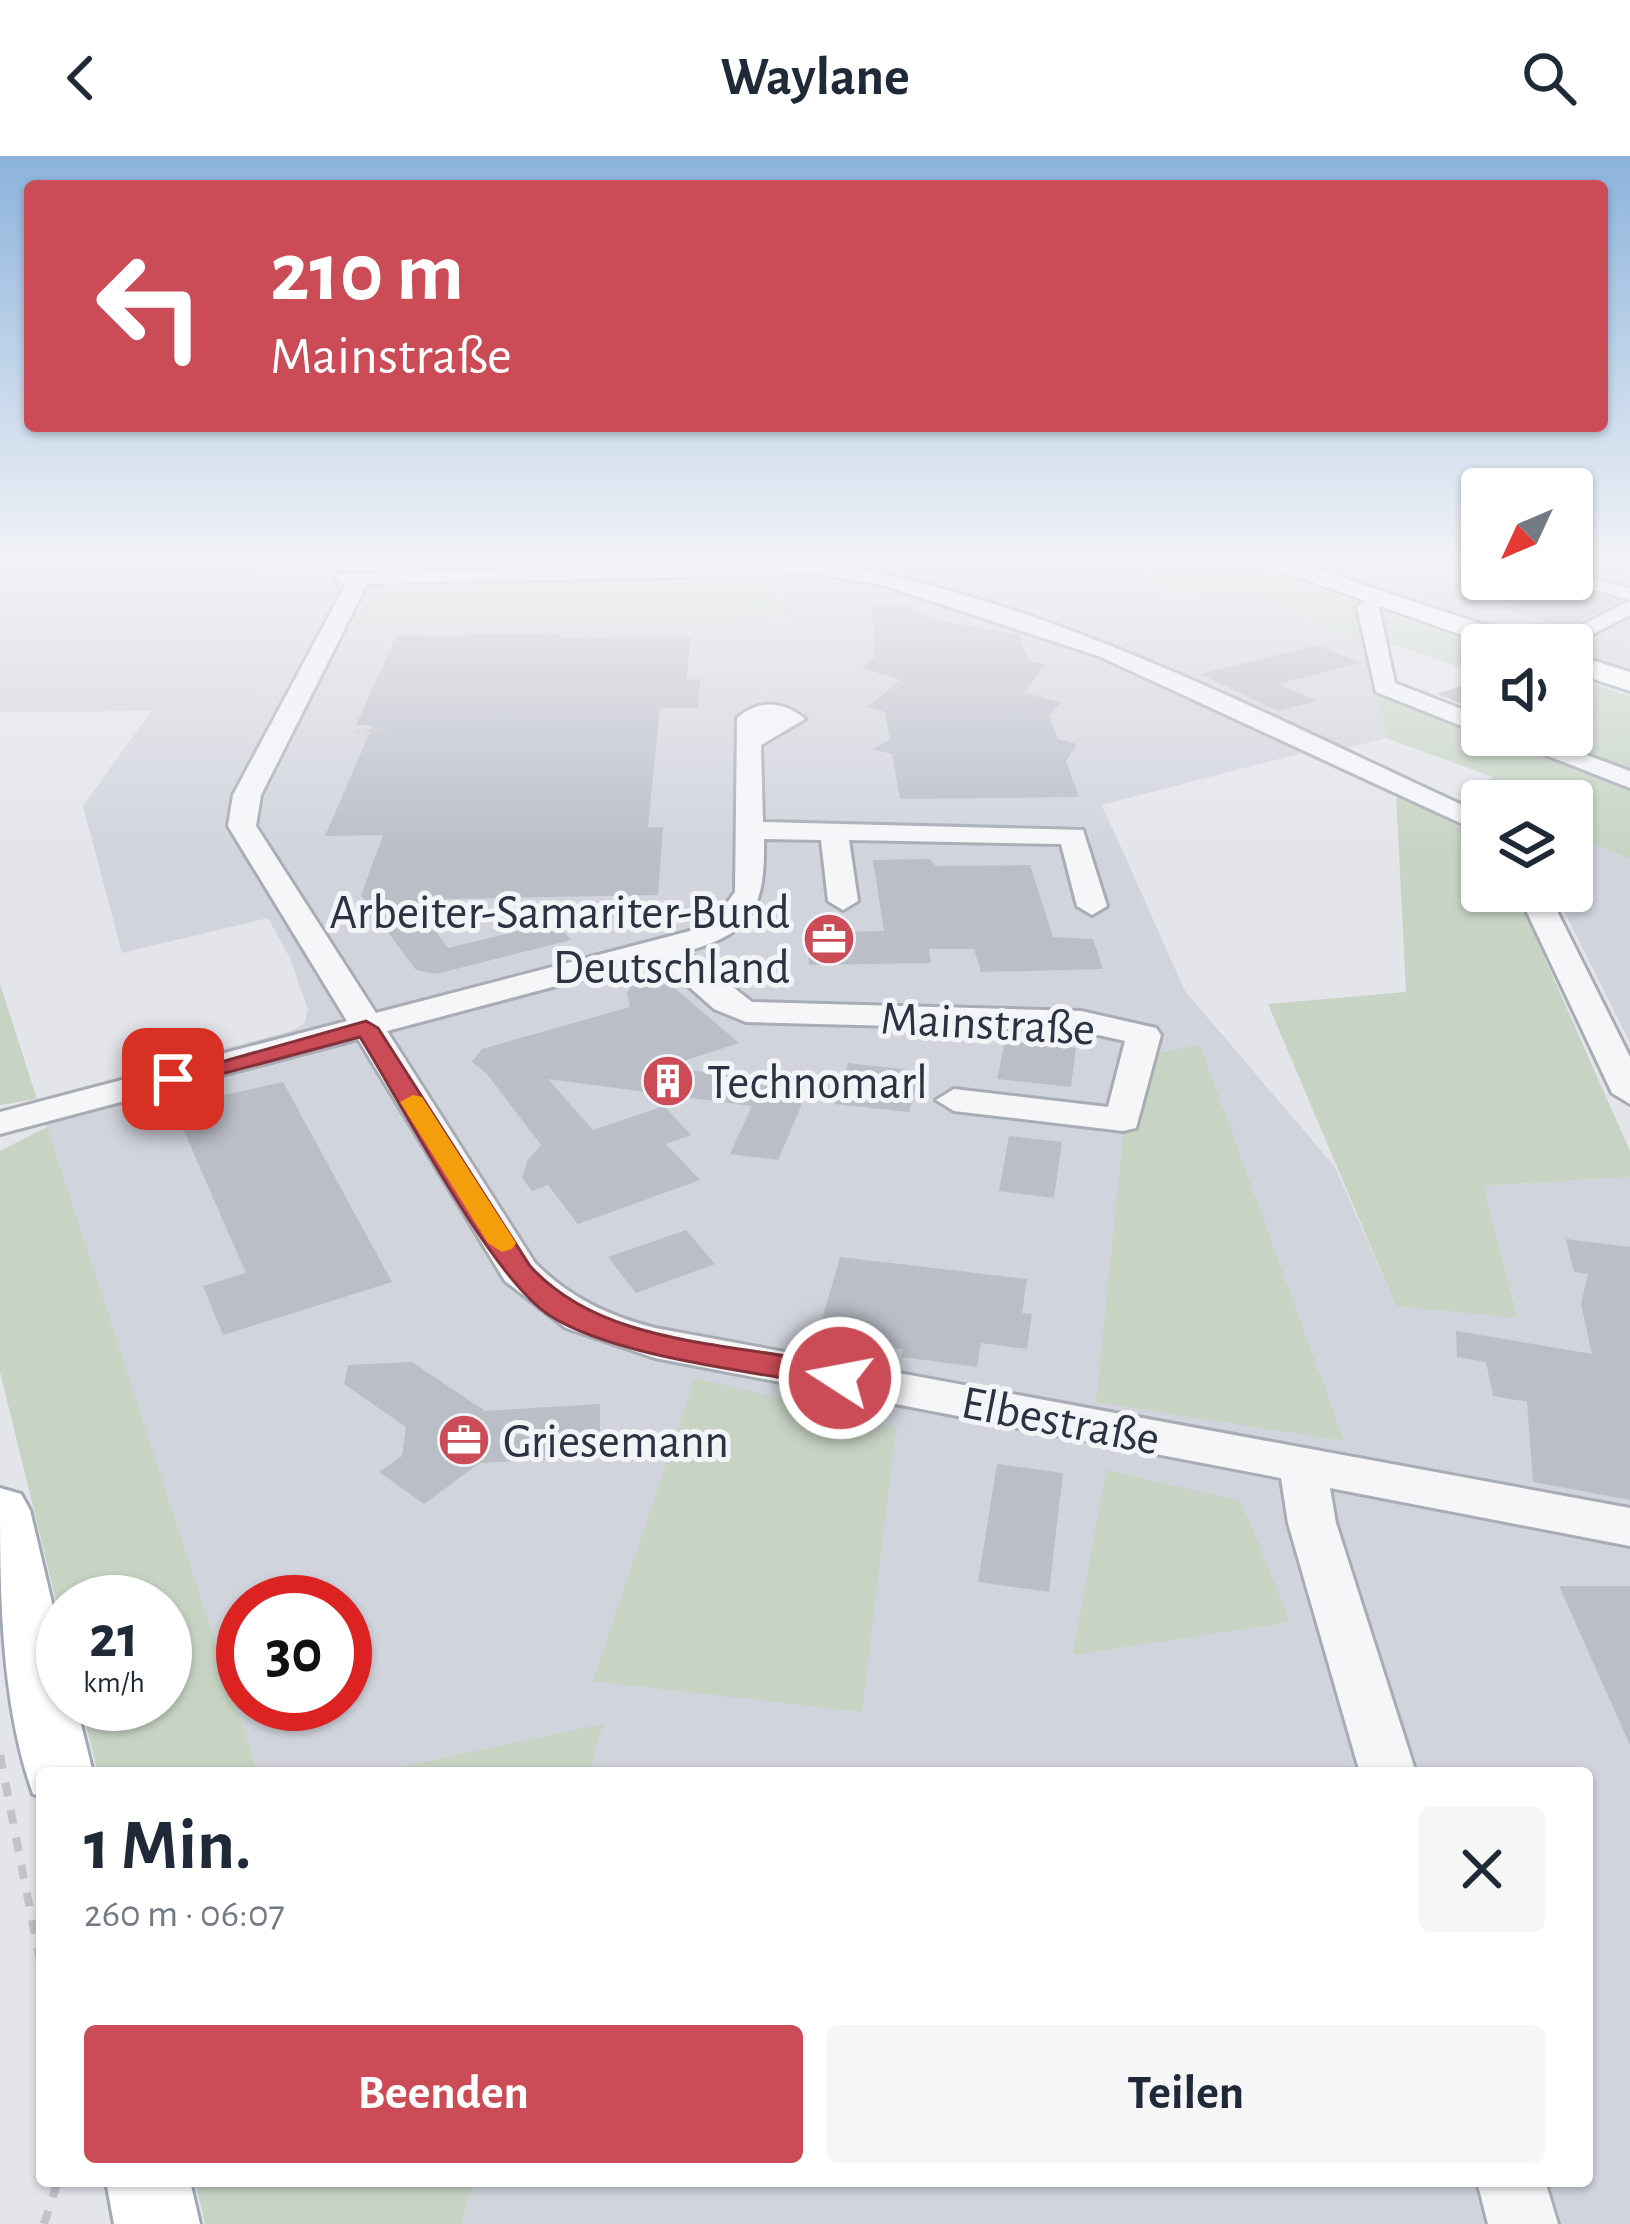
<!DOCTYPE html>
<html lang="de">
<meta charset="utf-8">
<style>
body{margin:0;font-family:"Alegreya Sans",sans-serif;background:#f6f6f7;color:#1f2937;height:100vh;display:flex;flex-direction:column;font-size:45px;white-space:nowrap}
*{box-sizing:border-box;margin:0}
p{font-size:39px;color:#747a83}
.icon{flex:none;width:66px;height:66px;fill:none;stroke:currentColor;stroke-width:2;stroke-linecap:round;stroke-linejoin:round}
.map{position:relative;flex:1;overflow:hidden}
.panel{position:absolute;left:36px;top:1611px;width:1557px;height:420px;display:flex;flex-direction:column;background:#fff;border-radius:12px;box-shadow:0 3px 9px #0004}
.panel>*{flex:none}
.banner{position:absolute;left:24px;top:24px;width:1584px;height:252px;border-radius:12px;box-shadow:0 3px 9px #0004;background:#cb4c57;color:#fff;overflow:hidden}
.needle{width:78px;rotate:226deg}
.fabs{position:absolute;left:1461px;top:312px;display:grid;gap:24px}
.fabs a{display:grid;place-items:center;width:132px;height:132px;border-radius:12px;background:#fff;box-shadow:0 3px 9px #0004;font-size:60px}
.speed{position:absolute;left:36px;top:1419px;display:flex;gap:24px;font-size:60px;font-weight:700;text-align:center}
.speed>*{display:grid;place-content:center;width:156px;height:156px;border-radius:50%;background:#fff;box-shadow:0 3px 9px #0004;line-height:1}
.speed small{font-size:30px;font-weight:400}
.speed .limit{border:18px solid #d22;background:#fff;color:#111}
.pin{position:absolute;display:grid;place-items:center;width:102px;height:102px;color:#fff;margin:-51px;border-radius:24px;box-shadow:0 6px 18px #0006}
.me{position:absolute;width:132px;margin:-66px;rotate:281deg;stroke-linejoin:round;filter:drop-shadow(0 0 9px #0008)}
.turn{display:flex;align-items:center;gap:42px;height:252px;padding:0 48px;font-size:54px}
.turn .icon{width:156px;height:156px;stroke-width:2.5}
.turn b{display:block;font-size:84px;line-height:102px}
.round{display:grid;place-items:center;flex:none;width:126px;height:126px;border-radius:12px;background:#f6f6f7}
.head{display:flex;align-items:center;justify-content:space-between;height:204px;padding:0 48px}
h1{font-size:72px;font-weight:700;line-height:90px}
.cta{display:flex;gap:24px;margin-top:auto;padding:24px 48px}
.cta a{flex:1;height:138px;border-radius:12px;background:#cb4c57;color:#fff;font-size:48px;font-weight:700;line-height:138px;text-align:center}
.cta a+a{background:#f6f6f7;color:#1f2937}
header{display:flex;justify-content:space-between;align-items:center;height:156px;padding:0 48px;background:#fff;font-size:54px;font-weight:700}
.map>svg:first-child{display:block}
.built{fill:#d1d4dc;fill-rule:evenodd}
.green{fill:#c7d4c4}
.building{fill:#babec7}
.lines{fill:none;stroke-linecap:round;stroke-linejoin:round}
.minor-casing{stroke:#a8acb5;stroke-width:6}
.major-casing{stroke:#a2a9b6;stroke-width:6}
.path-far1{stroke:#c1c3c9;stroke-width:3;stroke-dasharray:6 6;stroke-linecap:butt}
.path{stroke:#c1c3c9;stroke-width:8;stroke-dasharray:14 14;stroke-linecap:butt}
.minor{fill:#f6f6f9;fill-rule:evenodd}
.major{fill:#fff;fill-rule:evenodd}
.route{fill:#cb4c57;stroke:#843139;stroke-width:3}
.slow{fill:#f59e0b}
.labels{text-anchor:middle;stroke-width:10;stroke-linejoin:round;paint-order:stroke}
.poi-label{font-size:48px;fill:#2b3242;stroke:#f3f4f8;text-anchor:start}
.street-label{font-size:48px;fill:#2b3242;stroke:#f3f4f8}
</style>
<header><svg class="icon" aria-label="back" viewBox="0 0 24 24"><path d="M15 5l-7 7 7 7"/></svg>Waylane<svg class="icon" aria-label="search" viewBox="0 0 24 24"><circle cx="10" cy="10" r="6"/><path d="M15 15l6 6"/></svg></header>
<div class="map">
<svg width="1630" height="2068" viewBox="0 0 1630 2068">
<rect width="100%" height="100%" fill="#e3e5eb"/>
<path class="built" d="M0,407H1137L1155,436L1253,440L1374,490L1386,582L1344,593L1309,595L1102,649L1185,835L1335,1011L1396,1150L1518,1161L1483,1030L1630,1021V2068H461L474,2025H1587V1617H589L602,1569L371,1617H258L37,943L291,875L304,868L308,854L290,802L268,762L122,797L83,650L151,555L0,556ZM243,1446H345V1548H243Z
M1482,407V423H1572V407H1630V517L1572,499V489H1541L1303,409Z
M1572,679L1630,703V887L1554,735H1572Z"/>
<path class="green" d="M1139,407H1244L1364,448L1374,490L1253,440L1155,436Z
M717,424L766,427L796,460L705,467L353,469L373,436L436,425Z
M1373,452L1482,490V519L1381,484Z
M1572,521L1630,540V703L1572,679V645H1489L1464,635L1493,621L1386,582L1379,533L1464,565L1482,558V579H1572Z
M1396,637L1482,683V735H1515L1630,995V1021L1483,1030L1518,1162L1396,1150L1268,848L1406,836Z
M0,828L37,943L0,949Z
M1200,889L1344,1285L1096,1246L1131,902Z
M47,971L258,1617H98L81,1548H165V1446H63V1473L0,1216V995Z
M695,1222L896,1271L862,1556L593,1525Z
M1106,1314L1241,1345L1290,1466L1073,1499Z
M603,1568L589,1617H371Z
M195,2025H474L461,2068H205Z"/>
<path class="building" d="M1556,427H1557L1619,445L1567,472L1502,452Z
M909,449L930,463L1019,479L1029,506L1046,508L1024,537L1061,546L1049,560L1058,583L1077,588L1066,605L1079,641L900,643L892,598L871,593L890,584L885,556L867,551L900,524L862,512L875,500L872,451Z
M561,478V482L690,481L687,524L700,523L698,552H660L648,671H663L658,739L449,743L417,751L448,792L555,766L571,784L436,818L416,814L361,740L383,679L325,680L373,569H356L396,480Z
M1318,489L1361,507L1278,528L1316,545L1278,555L1200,518Z
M1482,523V550L1474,553L1437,538Z
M929,703L936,710L1030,709L1053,781L1093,783L1103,813L981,816L974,793H929L931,807L809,809L807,777L884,775L873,704Z
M658,818L739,887L665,911L759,923L756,929L785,932L802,948L778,1004L730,998L752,950L548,923L593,974L664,950L691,979L666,988L700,1024L578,1068L548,1029L532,1035L522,1022L527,1005L541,989L487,918L472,906L482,893L630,851L627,838L633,825Z
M1005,885L1076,892L1071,931L997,923Z
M848,907L920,915L909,956L834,948Z
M283,926L392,1126L223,1179L203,1130L246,1117L173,950Z
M1009,980L1062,986L1054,1042L999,1035Z
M686,1074L715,1108L636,1137L608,1101Z
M1566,1083L1630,1091V1344L1533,1326L1527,1246L1493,1240L1486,1206L1457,1201L1456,1175L1592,1198L1581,1148L1588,1118L1574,1116Z
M840,1101L1027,1123L1022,1157L1032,1158L1027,1193L981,1187L977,1211L902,1201L903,1193L817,1181Z
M412,1206L485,1255L600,1248V1276L554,1279L553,1303L480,1307L424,1348L379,1316L402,1300L406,1271L344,1228L348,1209Z
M997,1308L1063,1317L1049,1436L978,1426Z
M1559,1430H1630V1589Z"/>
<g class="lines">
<g class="minor-casing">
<path id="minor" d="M827,407C1058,446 1271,562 1482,658V677L1101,501L886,430L818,418L367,428L261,639L256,670L376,857L690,775L724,751L735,736L737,562C758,543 784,545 805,563L761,589L763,666L1083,674L1107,750L1092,759L1077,750L1061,688L849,684L858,745L843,754L828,745L821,684L764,683C765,747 756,777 687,795L752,846L1081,855L1156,872L1161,879L1136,972L1123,975L954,955L936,944L954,933L1108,951L1125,885L1081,875L746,866L714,853L658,803L387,875L535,1107C569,1141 608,1160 655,1172L1630,1352V1390L1330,1332L1336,1367L1416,1617H1360L1288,1367L1281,1322L655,1202L566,1172L505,1125L358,883L0,978V956L347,865L228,670L233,639L346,428L337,426V418Z
M1572,418L1630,432V444L1558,423H1572Z
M1376,436L1387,442L1379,452L1395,527L1482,561V578L1376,536L1357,451Z
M1630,445V459L1589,480L1570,475Z
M1495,579H1532L1630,615V632Z
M1517,735H1547L1630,901V948L1612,937Z
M1477,2025H1545L1558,2068H1488Z"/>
</g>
<g class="major-casing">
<path id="major" d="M1259,407H1297L1527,483L1531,489H1490Z
M1572,498L1630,516V535L1572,516Z
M0,1332L21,1338L30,1354L63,1493V1548H76L93,1617H42V1641L33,1638C0,1545 0,1432 0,1332Z
M106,2025H190L200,2068H114Z"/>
</g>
<path class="path-far1" d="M354,576L392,573"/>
<path class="path" d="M0,1599L42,1815
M44,2068L58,2025"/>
<use href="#minor" class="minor"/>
<use href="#major" class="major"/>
</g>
<linearGradient id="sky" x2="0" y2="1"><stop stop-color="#8bb3dc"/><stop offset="0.58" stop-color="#f2f3f6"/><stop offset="1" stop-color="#f2f3f6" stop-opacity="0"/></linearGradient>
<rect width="1630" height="697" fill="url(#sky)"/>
<path class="route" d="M366,865L378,872L530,1110C608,1196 746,1184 851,1214L856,1222L851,1229L840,1232C760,1216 615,1202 549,1159C490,1120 402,948 360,881L173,931L161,923Z"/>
<path class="slow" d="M413,939L422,941L516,1087L512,1093L502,1096L488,1087L400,946Z"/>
<defs>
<g id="office-disc" transform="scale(2.7)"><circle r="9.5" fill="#cb4c57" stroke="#f3f4f8"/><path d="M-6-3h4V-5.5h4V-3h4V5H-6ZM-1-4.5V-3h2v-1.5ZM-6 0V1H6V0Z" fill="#fff"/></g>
<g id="building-disc" transform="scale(2.7)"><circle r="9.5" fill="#cb4c57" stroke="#f3f4f8"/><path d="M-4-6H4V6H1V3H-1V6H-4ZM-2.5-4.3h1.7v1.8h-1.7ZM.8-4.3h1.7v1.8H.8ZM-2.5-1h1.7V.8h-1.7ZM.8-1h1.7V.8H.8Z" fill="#fff"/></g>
</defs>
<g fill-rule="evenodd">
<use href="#office-disc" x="829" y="783"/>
<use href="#building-disc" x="668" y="925"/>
<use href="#office-disc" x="464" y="1284"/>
</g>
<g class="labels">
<g class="poi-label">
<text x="790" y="772" text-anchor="end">Arbeiter-Samariter-Bund<tspan x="790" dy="55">Deutschland</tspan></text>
<text x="707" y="942">Technomarl</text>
<text x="503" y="1301">Griesemann</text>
</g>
<g class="street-label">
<text transform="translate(988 866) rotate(3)" y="17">Mainstraße</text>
<text transform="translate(1061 1263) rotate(11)" y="17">Elbestraße</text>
</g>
</g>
</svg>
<div class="fabs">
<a><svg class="needle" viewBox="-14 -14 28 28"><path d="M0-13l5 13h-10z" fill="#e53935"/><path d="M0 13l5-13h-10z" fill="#747a83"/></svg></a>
<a><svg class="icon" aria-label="sound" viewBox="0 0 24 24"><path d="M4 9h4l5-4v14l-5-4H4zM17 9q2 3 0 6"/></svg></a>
<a><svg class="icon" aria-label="layers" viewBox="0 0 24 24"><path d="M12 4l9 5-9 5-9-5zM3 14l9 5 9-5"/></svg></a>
</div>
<div class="speed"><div>21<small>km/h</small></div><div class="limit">30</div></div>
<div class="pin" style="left:173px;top:923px;background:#d93025"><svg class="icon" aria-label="arrive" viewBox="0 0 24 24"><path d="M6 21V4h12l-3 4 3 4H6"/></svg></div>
<svg class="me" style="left:840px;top:1222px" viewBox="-20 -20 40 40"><circle r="17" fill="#cb4c57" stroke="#fff" stroke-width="3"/><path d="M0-11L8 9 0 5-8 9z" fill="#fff"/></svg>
<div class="banner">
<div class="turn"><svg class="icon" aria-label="left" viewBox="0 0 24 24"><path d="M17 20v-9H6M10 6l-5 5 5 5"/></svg><div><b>210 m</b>Mainstraße</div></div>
</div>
<section class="panel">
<div class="head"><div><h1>1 Min.</h1><p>260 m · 06:07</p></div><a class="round"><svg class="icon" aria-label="close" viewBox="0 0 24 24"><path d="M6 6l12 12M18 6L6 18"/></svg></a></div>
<div class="cta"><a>Beenden</a><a>Teilen</a></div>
</section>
</div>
